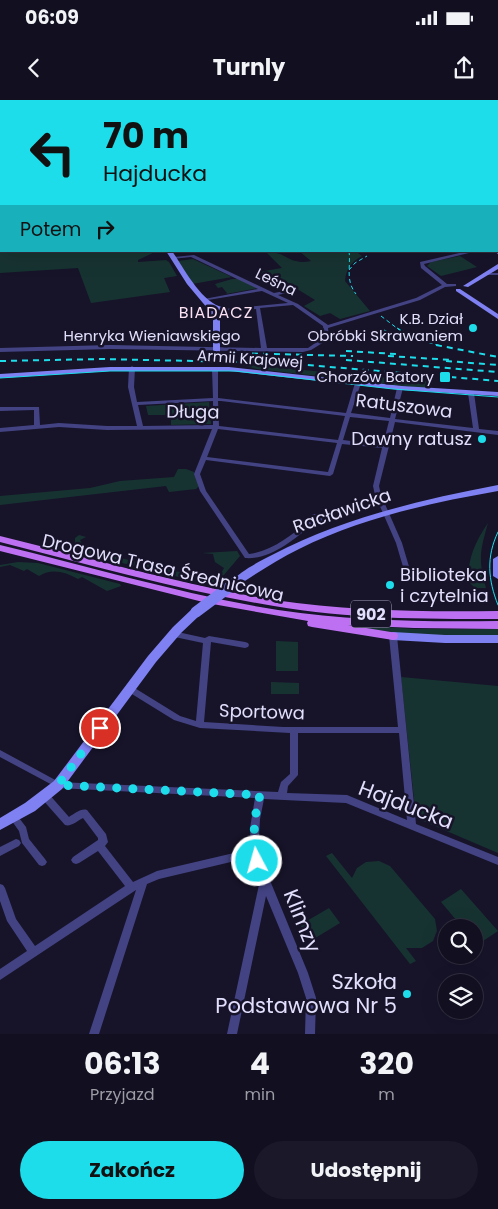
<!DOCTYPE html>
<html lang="pl">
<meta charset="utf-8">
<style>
body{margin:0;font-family:Poppins,sans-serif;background:#1a1829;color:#f1f3f6;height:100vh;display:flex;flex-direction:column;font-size:19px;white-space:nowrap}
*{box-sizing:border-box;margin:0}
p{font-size:16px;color:#9c9ca5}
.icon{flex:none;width:28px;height:28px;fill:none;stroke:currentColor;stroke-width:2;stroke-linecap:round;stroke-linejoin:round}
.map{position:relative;height:934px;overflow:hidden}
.panel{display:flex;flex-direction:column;background:#110f20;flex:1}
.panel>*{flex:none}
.hud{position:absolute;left:0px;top:0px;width:499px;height:152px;box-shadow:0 5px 20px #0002,0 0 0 1px #302f3e;background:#1dddea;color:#111;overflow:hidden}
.tools{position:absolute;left:438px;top:819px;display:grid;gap:10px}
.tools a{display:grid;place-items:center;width:45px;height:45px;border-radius:50%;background:#110f20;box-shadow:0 5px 20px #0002,0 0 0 1px #302f3e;font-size:25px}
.pin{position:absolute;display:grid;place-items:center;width:42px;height:42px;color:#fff;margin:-21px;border:2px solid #fff;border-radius:50%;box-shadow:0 1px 5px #0007}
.me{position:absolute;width:55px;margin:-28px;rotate:354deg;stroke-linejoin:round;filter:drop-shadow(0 0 4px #0008)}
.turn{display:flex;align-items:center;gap:18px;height:105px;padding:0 20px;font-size:22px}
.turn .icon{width:65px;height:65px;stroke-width:2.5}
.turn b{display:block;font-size:35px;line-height:42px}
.then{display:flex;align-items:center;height:48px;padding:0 20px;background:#0003;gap:10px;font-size:19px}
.eta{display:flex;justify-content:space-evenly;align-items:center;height:85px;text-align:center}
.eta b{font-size:30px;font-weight:700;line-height:35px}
.cta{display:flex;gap:10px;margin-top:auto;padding:10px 20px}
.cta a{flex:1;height:58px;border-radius:30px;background:#1dddea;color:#111;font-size:20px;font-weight:700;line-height:58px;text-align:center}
.cta a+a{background:#1a1829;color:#f1f3f6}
.status{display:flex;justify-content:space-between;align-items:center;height:35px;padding:0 25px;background:#110f20;direction:ltr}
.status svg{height:14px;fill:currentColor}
header{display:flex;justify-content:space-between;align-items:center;height:65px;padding:0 20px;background:#110f20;font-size:22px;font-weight:700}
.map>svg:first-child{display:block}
.green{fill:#173331}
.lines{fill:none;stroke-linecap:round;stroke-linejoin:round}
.stream{stroke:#142c4d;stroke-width:2}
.secondary-tunnel{stroke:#35324a;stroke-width:8;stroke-dasharray:8 4.5;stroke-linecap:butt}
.street{fill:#434384;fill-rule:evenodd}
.secondary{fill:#7f81f3;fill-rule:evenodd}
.primary{fill:#bd71f2;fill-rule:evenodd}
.tram{stroke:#1dddea;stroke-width:1}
.rail-far1{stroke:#1dddea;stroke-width:1;stroke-dasharray:4 3;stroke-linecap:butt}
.rail{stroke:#1dddea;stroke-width:2;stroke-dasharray:6 5;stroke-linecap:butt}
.secondary-bridge{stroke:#7f81f3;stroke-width:11}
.route{stroke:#1dddea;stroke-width:9;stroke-dasharray:0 16.2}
.poi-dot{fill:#1dddea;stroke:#17142a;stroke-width:2}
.labels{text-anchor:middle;stroke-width:5;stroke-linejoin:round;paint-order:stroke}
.far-street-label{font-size:15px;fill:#e2dffc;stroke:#17142a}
.far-poi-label{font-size:15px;fill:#e2dffc;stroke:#17142a;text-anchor:end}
.far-neighbourhood-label{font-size:16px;letter-spacing:1px;fill:#fce1f3;stroke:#17142a}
.shield{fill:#17142a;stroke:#a5a2bd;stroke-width:1}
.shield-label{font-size:16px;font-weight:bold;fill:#e2dffc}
.street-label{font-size:18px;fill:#e2dffc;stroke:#17142a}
.poi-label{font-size:18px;fill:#e2dffc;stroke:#17142a;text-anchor:end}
.near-street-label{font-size:21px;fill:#e2dffc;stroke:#17142a}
.near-poi-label{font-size:21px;fill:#e2dffc;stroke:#17142a;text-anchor:end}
</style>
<div class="status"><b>06:09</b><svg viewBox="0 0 49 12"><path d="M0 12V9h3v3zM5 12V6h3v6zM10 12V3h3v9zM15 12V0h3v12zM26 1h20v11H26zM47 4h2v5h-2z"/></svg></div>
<header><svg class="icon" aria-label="back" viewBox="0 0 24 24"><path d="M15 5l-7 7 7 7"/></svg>Turnly<svg class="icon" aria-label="share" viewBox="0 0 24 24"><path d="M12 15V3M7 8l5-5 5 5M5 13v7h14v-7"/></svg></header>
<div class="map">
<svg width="498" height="934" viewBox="0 0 498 934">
<rect width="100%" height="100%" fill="#17142a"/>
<path class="green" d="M0,108L1,151H157L138,160V162L166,160L169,162L177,176L164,178L170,192L91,203L78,168L0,173Z
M299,151H355L362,156C351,162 346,169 345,181L370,211L340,219L330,213L320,216L304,206L315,200L286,182L274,184L259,172L282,168L267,153C285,150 289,166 311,161Z
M460,156L477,167L441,176L427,166L431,162Z
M193,159L232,177L192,184L178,161Z
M232,179H239L258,188L226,194L227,193L222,187L218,188L215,184Z
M238,264L433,282L430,289L257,269Z
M209,302L211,324L171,325V315H148L146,306Z
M178,369H186L194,372L199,386L196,389L169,392L166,386L0,405V396L90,388L120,381L174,377Z
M488,423C480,451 478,459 486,488H475L468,481C468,458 475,442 488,423Z
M79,435L86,437L80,440L84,448L91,447V451L217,481L224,468L215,462L213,454L202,453L237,451L240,456L223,476L221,479L224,484L219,487L86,454L75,446V438Z
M18,462L38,463L120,484L121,486L107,491L82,477L78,479C65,472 52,468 39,476L27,469L24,471L10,465L0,467V465Z
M324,523L415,529H498V536L414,535Z
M276,541L298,542V571H276Z
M401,577L498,586V753L416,718Z
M271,582L299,583V594H271Z
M332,753L352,778L357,768L366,762L379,761L390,766L435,819L437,831L433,841L422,848H406L416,861L410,864L326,756Z
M461,789L498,831L477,845L474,841V828L462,827L441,802Z
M329,808L340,823L312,840L300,825Z"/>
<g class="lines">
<path class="stream" d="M439,334L450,336"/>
<path class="secondary-tunnel" d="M216,263L217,254"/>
<path class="street" d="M173,0H185L180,1H170Z
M186,0H190L192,1H188Z
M196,0H207L202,1H193Z
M266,0H277L272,1H263Z
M279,0H283L285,1H281Z
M353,0H364L359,1H350Z
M450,0H454L455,1H451Z
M468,151H477L424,164L425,166L447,184H456V186L445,187L420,200L328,228L329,239L311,250L303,252L110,249L0,252V248L110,245L261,248L256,209L224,211L222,210L224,209L288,203L262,191L202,201V199H204L258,189L191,157L172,159V157H174L194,155L274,193L295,189V191L278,195L298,204L328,225L416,198L442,185L421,168L420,162ZM293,205L323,226L324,237L308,248H267L260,208Z
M483,173H498V175H485L483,174Z
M132,266L135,268L134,287L137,302L213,298L212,269L215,267L218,269V298L346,313L355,283L358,281L361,283L351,313L390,318L397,288L400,286L403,288L395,319L473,328L468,293L471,291L474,293L479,329L498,331V335L395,322L379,386L381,395L402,443L410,470L407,472L404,470L396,443L375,395L373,386L382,348L342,344L333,374L330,376L206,360L200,374L206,391L249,454C273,451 291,435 309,421L310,418L313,414H321L324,418C325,426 318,427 312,425C293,440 270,460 245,458L200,391L194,374L212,329L107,330L59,327L0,332V328L34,325V310L0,311V307H39L40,325L59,323L107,326H137L128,287L129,268ZM213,301V325L143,326L138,305ZM218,301H221L345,316L338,340L219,326ZM350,317L389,321L383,345L343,340ZM218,329L337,343L328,372L207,357ZM317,417L318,420L317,422L316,420Z
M173,531L205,538L209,536L245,542L248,543L249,545L248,547L245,548L211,542L204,622L283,627H398L389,536L390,534H396L397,536L416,724L498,757V765L346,703L264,699L260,719L259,736L262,761L308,873L316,898L315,934H305L306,898L298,873L266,796L237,934H227L260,780L252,757L159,779L147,784L99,934H89L136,790L0,880V869L27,851L7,821L0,801V784L3,785L5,788L16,819L35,846L125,786L98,751L79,763L76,764L73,763L71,760L73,757L98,740V738L83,718C77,721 71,727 65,725L42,699L41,696L42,693L45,692L48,693L69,717C74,714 81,708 87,710L106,734L108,742L105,746L133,782L157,771L251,749L250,728L255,698L58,688L0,657V650L59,682L278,692L281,682L290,674V633L200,628L174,620L127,591L126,589L127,587H133L180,616L196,621L203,543L170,536L169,534L170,532ZM298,633H399L407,720L347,695L287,693L288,686L298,675Z
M13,713L16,714L26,727L29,739L45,759L47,762L45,765L42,766L39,765L22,743L19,731L9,717L10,714Z
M16,739L19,740L21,743L19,746L0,756V747Z"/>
<path class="secondary" d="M297,0H303V1H298Z
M0,105H1V109H0Z
M498,149V154L494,151H498Z
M166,151H172C184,168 202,204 223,207L228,212L220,217V256H217L213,254V216L205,212L208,209L187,184ZM219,210L220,212L218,213L213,212Z
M498,164V169L468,187L463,186Z
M456,189H460L498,214V219L456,191Z
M110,267H229L402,286L498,292V296L402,290L229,271H110L0,278V274Z
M498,385V391C430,403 361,418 299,449C278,459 259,472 240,484L236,485L231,482C239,472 260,461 272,455C343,418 420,400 498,385Z
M498,456V479L493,476V459Z
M196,508L200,509L201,512L200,515L181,533L156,562L62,689L35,711L0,730V718L25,703L54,681L148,556L173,527L192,509Z
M393,532L445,535H498V543H445L393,540L389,539L388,536L389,533Z"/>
<path class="primary" d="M0,436C91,458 182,485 274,500C348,511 423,512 498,511V519C423,519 348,519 274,506C181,491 91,465 0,442Z
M0,445C92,467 184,495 278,510C351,521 424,522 498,521V529L414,528L348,525L397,533L398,536L397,539L393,540L312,527L308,526L307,523L308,521L207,503L0,451Z"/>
<path class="tram" d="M0,278L110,271H235L393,289L498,297
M498,432C486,457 488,480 498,505"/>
<path class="rail-far1" d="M70,1L73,0
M349,151C351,167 345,180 356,194
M349,170L355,163L367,156
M381,216L402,232
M397,228L420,240L441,246
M384,230L409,242"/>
<path class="rail" d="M436,245L498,257
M346,251L396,254
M230,253L353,256
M388,256L453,260
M346,260L498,272
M0,261L103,259L283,263L498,281
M446,261L498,265"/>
<path class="secondary-bridge" d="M196,512L236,482"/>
</g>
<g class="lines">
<path class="route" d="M100,628L58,685L260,695C254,717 252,738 257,761"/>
</g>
<g class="poi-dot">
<circle cx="473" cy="228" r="5"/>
<rect x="439" y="271" width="12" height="12" rx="2.5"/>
<circle cx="482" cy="339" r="5"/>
<circle cx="390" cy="485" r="5"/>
<circle cx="407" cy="894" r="5"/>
</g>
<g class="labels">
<g class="far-street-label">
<text transform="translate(276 182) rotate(26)" y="5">Leśna</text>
<text x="152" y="241">Henryka Wieniawskiego</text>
<text transform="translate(250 259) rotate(4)" y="5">Armii Krajowej</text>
</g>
<g class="far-poi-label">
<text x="463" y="224">K.B. Dział<tspan x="463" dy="17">Obróbki Skrawaniem</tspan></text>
<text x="434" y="282">Chorzów Batory</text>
</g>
<g class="far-neighbourhood-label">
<text x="216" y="218">BIADACZ</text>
</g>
<rect class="shield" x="351" y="500.5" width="40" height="27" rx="4"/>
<g class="shield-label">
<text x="371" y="520">902</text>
</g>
<g class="street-label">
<text transform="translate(404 306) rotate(7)" y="6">Ratuszowa</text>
<text transform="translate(193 312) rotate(1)" y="6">Długa</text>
<text transform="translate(342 411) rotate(-19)" y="6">Racławicka</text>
<text transform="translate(163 468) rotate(13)" y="6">Drogowa Trasa Średnicowa</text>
<text transform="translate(262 612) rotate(2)" y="6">Sportowa</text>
</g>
<g class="poi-label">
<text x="472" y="345">Dawny ratusz</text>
<text x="400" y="481" text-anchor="start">Biblioteka<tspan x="400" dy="21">i czytelnia</tspan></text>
</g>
<g class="near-street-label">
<text transform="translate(406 705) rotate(21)" y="7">Hajducka</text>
<text transform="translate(302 821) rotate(68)" y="7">Klimzy</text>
</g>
<g class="near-poi-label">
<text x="397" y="889">Szkoła<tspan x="397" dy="24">Podstawowa Nr 5</tspan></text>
</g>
</g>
</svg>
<div class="tools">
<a><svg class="icon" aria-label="search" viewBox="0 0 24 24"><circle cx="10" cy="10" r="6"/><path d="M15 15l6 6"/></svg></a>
<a><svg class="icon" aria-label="layers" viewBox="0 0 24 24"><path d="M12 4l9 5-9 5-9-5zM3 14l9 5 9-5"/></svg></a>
</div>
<div class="pin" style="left:100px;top:628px;background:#d93025"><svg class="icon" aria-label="arrive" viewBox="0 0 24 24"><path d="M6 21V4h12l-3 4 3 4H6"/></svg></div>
<svg class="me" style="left:257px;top:761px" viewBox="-20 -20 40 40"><circle r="17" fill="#1dddea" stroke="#fff" stroke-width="3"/><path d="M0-11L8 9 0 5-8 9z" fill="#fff"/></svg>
<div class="hud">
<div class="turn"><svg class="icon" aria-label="left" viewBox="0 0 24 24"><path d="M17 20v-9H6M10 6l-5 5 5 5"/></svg><div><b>70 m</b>Hajducka</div></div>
<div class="then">Potem<svg class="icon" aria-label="right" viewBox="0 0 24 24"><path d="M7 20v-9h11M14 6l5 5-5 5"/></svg></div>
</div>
</div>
<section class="panel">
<div class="eta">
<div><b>06:13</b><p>Przyjazd</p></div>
<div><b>4</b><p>min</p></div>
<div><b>320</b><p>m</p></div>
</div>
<div class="cta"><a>Zakończ</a><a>Udostępnij</a></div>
</section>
